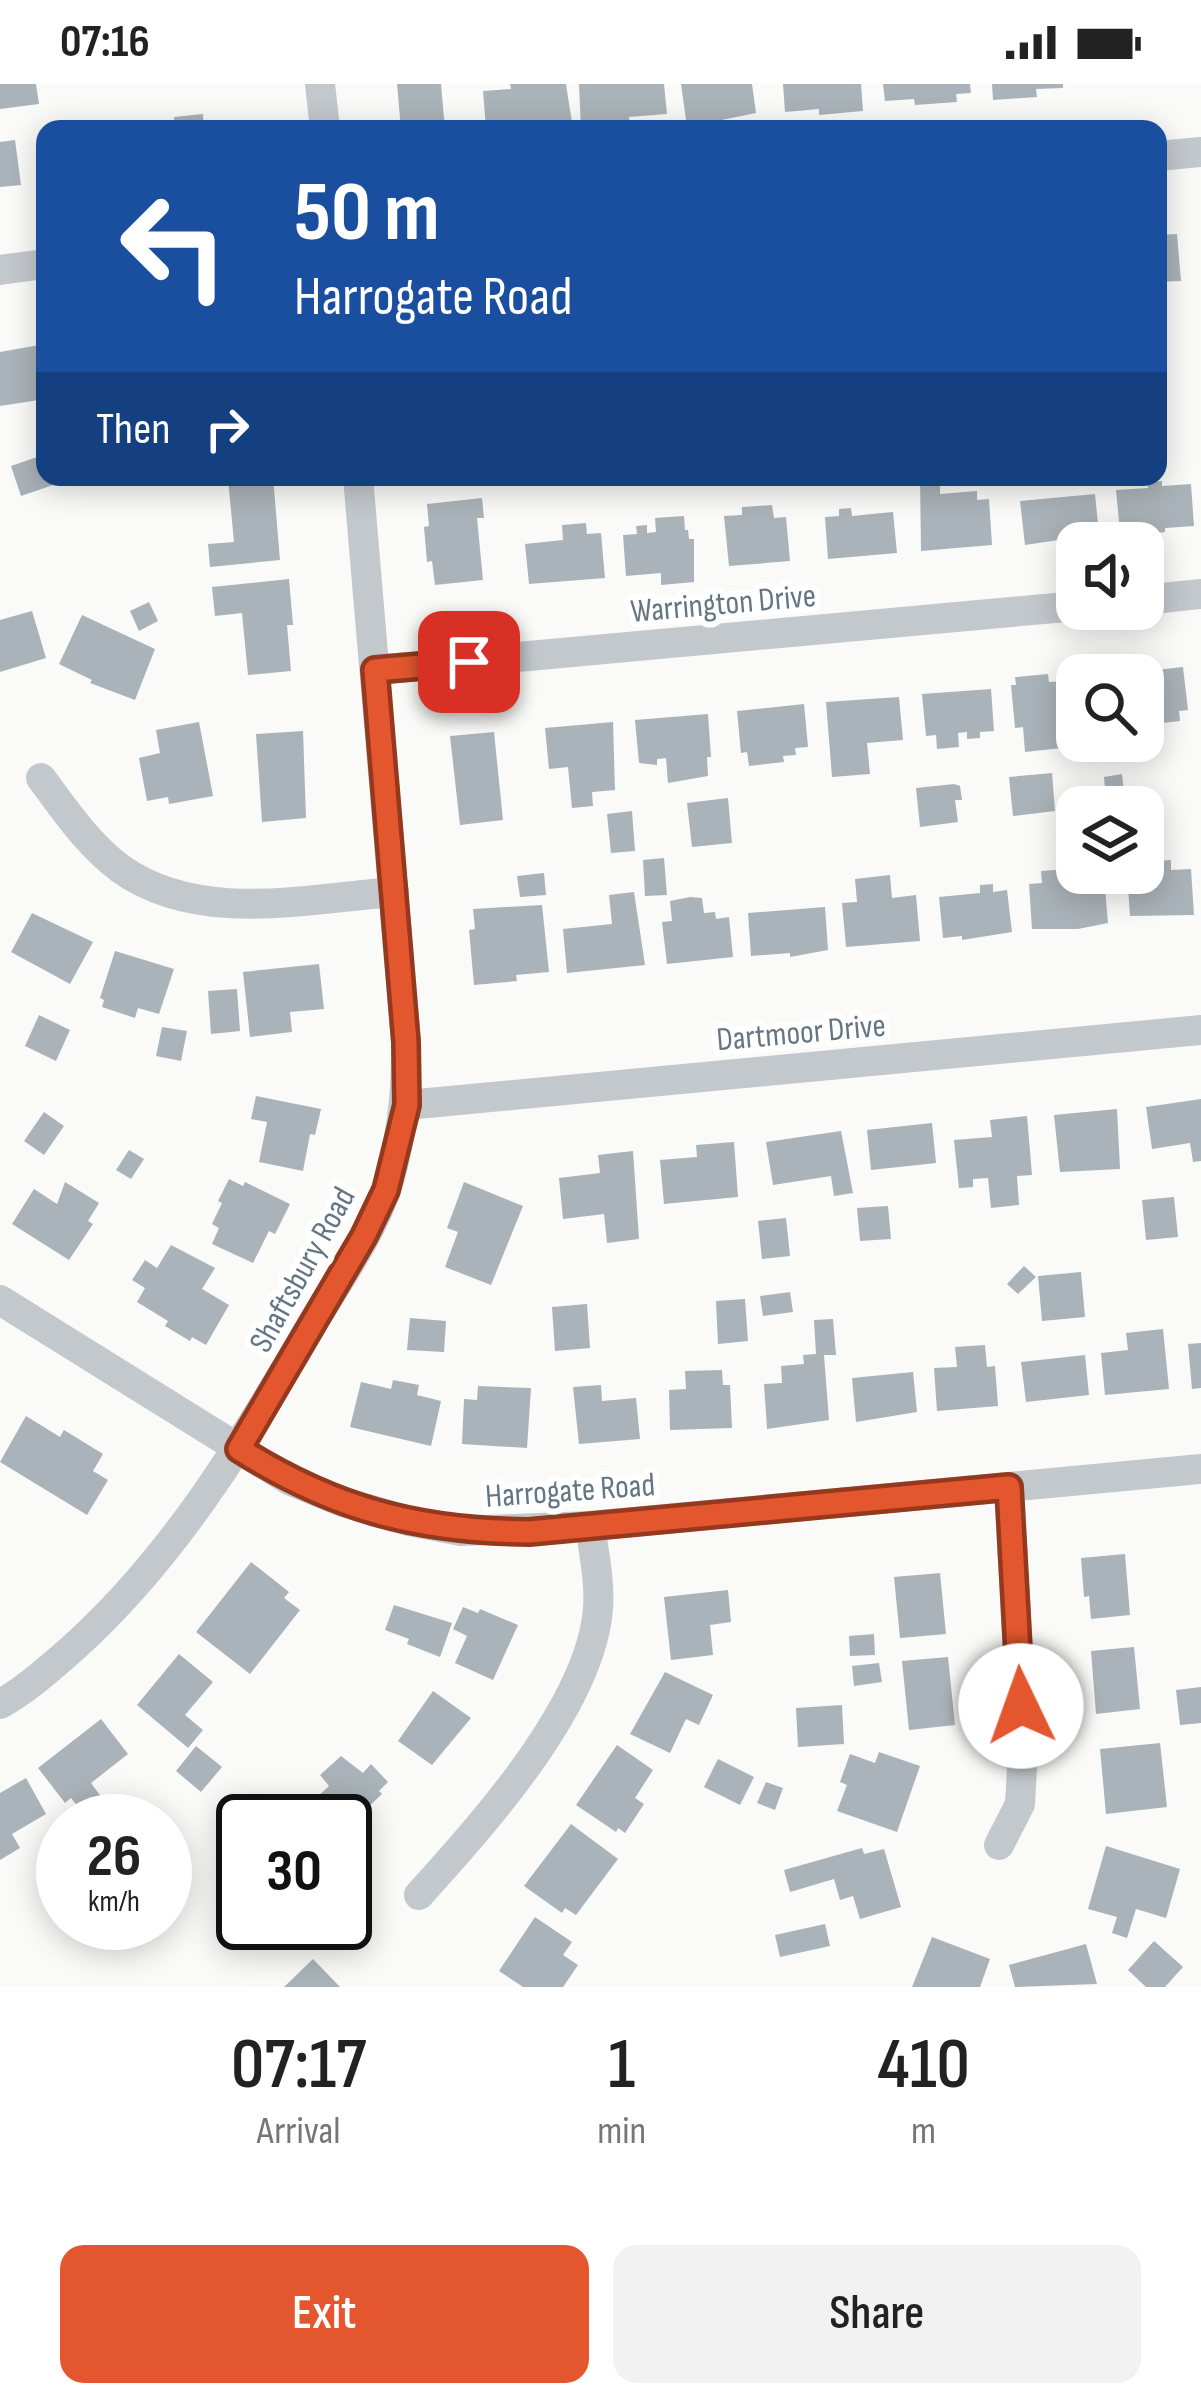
<!DOCTYPE html>
<style>
body{margin:0;font-family:"Sofia Sans Condensed",sans-serif;background:#f2f2f2;color:#222;height:100vh;display:flex;flex-direction:column;font-size:45px;white-space:nowrap}
*{box-sizing:border-box;margin:0}
p{font-size:39px;color:#767676}
.icon{flex:none;width:66px;height:66px;fill:none;stroke:currentColor;stroke-width:2;stroke-linecap:round;stroke-linejoin:round}
.map{position:relative;height:1903px;overflow:hidden}
.sheet{display:flex;flex-direction:column;background:#fff;flex:1}
.sheet>*{flex:none}
.hud{position:absolute;left:36px;top:36px;width:1131px;height:366px;border-radius:24px;box-shadow:0 6px 30px #0003;background:#1a4fa0;color:#fff;overflow:hidden}
.tools{position:absolute;left:1056px;top:438px;display:grid;gap:24px}
.tools a{display:grid;place-items:center;width:108px;height:108px;border-radius:24px;background:#fff;box-shadow:0 6px 30px #0003;font-size:60px}
.speed{position:absolute;left:36px;top:1710px;display:flex;gap:24px;font-size:60px;font-weight:700;text-align:center}
.speed>*{display:grid;place-content:center;width:156px;height:156px;border-radius:50%;background:#fff;box-shadow:0 6px 30px #0003;line-height:1}
.speed small{font-size:30px;font-weight:400}
.speed .limit{border:6px solid #111;border-radius:18px;background:#fff;color:#111}
.pin{position:absolute;display:grid;place-items:center;width:102px;height:102px;color:#fff;margin:-51px;border-radius:24px;box-shadow:0 6px 18px #0006}
.me{position:absolute;width:132px;margin:-66px;rotate:357deg;stroke-linejoin:round;filter:drop-shadow(0 0 9px #0008)}
.turn{display:flex;align-items:center;gap:42px;height:252px;padding:0 60px;font-size:54px}
.turn .icon{width:156px;height:156px;stroke-width:2.5}
.turn b{display:block;font-size:84px;line-height:102px}
.then{display:flex;align-items:center;height:114px;padding:0 60px;background:#0003;gap:24px;font-size:45px}
.eta{display:flex;justify-content:space-evenly;align-items:center;height:204px;text-align:center}
.eta b{font-size:72px;font-weight:600;line-height:84px}
.primary-button{display:flex;gap:24px;margin-top:auto;padding:24px 60px}
.primary-button a{flex:1;height:138px;border-radius:24px;background:#e4572e;color:#fff;font-size:48px;font-weight:600;line-height:138px;text-align:center}
.primary-button a+a{background:#f2f2f2;color:#222}
.status{display:flex;justify-content:space-between;align-items:center;height:84px;padding:0 60px;background:#fff;direction:ltr}
.status svg{height:33px;fill:currentColor}
.map>svg:first-child{display:block}
.building{fill:#aab3b9}
.lines{fill:none;stroke-linecap:round;stroke-linejoin:round}
.street{stroke:#c3c8cc;stroke-width:30}
.route-casing{stroke:#94391e;stroke-width:30}
.route{stroke:#e4572e;stroke-width:21}
.labels{text-anchor:middle;stroke-width:12;stroke-linejoin:round;paint-order:stroke}
.street-label{font-size:33px;fill:#657683;stroke:#fff}
</style>
<div class="status"><b>07:16</b><svg viewBox="0 0 49 12"><path d="M0 12V9h3v3zM5 12V6h3v6zM10 12V3h3v9zM15 12V0h3v12zM26 1h20v11H26zM47 4h2v5h-2z"/></svg></div>
<div class="map">
<svg width="1201" height="1903" viewBox="0 0 1201 1903">
<rect width="100%" height="100%" fill="#fafaf8"/>
<path class="building" d="M0,0H36L39,20L0,25Z
M397,0H441L445,45H401Z
M510,0H566L573,45H524V41L486,44L483,7L511,5Z
M579,0H664L667,30L629,33L630,45H581Z
M681,0H752L756,29L687,43Z
M783,0H861L863,27L819,31V25L785,28Z
M883,0H970L971,9L956,10L957,18L915,21L914,15L885,17Z
M992,0H1063V4L1036,5L1037,13L993,16Z
M203,30L204,45H175L174,33Z
M15,56L21,101L0,103V58Z
M1177,150L1181,197L1158,198V151Z
M45,260V301L37,303L39,316L0,322V268Z
M43,371L45,393H50L53,401L21,412L11,382Z
M273,393L280,476L210,483L208,460L234,458L228,395Z
M920,393H940V410L977,407V416L989,415L992,461L921,467Z
M1162,397V402L1191,400L1194,442L1165,444V448L1155,449V445L1120,448L1116,406L1148,404L1147,398Z
M1095,410L1099,450L1025,461L1020,417Z
M482,414L484,434H477L483,496L435,501L432,477L427,478L424,443L429,442L427,420Z
M772,421L774,434L786,433L790,477L729,482L724,432L742,431V423Z
M851,424L852,432L893,428L897,469L828,475L825,433L839,432V425Z
M684,432L685,446H688L689,455H694V498L661,501V489L626,492L623,451L637,450L636,442L647,441V449L656,448L655,434Z
M586,439L587,450L601,449L605,494L529,500L525,460L563,456L562,441Z
M289,495L293,541H287L291,587L248,591L242,529L215,532L212,503Z
M149,518L158,537L139,547L130,527Z
M32,527L46,574L0,588V536Z
M82,531L155,565L135,616L90,599L92,596L59,580Z
M1146,579L1147,587L1183,583L1188,626L1179,627L1180,637L1162,639L1161,630L1143,632V591H1122L1120,582Z
M1048,590L1049,598L1077,596V638L1059,640L1062,664L1025,668L1023,643L1015,644L1011,601H1016L1015,593Z
M991,605L994,647L980,648V654L967,655V648L958,649L959,663L937,665L936,651L926,652L922,610Z
M899,613L903,656L867,659L870,690L832,693L826,618Z
M804,620L808,663L795,664L796,671L783,672L784,678L749,682L747,668L741,669L737,627Z
M708,630L711,673H707L708,692L668,699L666,674L657,675V681L639,679L635,636Z
M199,638L213,712L169,720L168,713L147,717L139,674L160,669L156,646Z
M613,638L615,706L592,708L593,722L572,724L568,683L549,685L545,644Z
M303,647L306,734L262,738L256,650Z
M494,648L503,736L460,741L450,652Z
M1052,689L1055,727L1013,732L1009,693Z
M1122,690L1125,716L1106,718L1104,693Z
M954,700L960,702L962,716H955L958,738L920,743L916,704Z
M728,714L732,759L692,763L687,719Z
M632,727L635,767L611,769L607,730Z
M664,774L667,811L645,812L643,776Z
M1171,776V786L1191,785L1194,831L1130,832L1127,789H1143V778Z
M1070,785V788L1093,789V794L1104,793L1108,839L1078,845H1032L1029,800L1042,799L1041,787Z
M544,789L546,811L520,813L517,792Z
M890,791L892,814L916,811L920,857L846,863L842,819L857,818L855,795Z
M993,800V808L1007,806L1012,848L962,856V852L943,854L939,813L980,809V801Z
M634,808L645,881L567,889L563,845L612,840L609,811Z
M690,813L702,814L704,829L715,828L716,835L729,833L733,873L667,880L662,838L672,837L670,817Z
M542,821L549,888L516,891L517,897L474,901L469,846L475,845L473,825Z
M825,823L828,866L790,873V869L751,872L748,829Z
M32,829L93,858L70,900L11,868Z
M115,867L174,885L159,930L138,924L135,934L102,923L104,916L100,914Z
M319,880L324,925L290,928L292,948L250,953L243,888Z
M237,905L240,947L211,950L208,907Z
M39,931L70,946L56,977L25,962Z
M162,943L187,947L181,977L156,972Z
M256,1012L321,1025L315,1051L310,1050L303,1087L259,1078L267,1038L251,1035Z
M1201,1015V1077L1193,1078L1190,1059L1152,1065L1146,1023Z
M1117,1025L1120,1085L1060,1088L1054,1031Z
M44,1028L64,1042L44,1071L24,1057Z
M1027,1032L1032,1091L1017,1092L1019,1121L991,1124L988,1094L973,1095V1103L959,1104L954,1056L992,1053L990,1036Z
M932,1039L936,1079L871,1086L867,1046Z
M841,1047L853,1109L834,1112L831,1092L773,1101L766,1058Z
M734,1058L738,1113L664,1120L660,1076L697,1073L696,1061Z
M129,1066L144,1075L131,1095L116,1086Z
M633,1067L639,1155L607,1159L604,1130L563,1135L559,1094L600,1089L598,1071Z
M229,1095L243,1102L245,1098L290,1120L275,1150L269,1147L253,1179L212,1160L219,1144L212,1140L222,1119L218,1117Z
M65,1098L99,1119L88,1137L93,1140L69,1176L12,1140L34,1105L57,1120Z
M464,1098L523,1122L491,1201L445,1183L458,1148L447,1144Z
M1174,1113L1178,1153L1146,1156L1142,1116Z
M888,1122L891,1155L860,1157L857,1124Z
M786,1134L790,1172L762,1175L758,1137Z
M171,1161L215,1184L202,1205L229,1221L206,1261L192,1253L190,1257L165,1242L168,1237L137,1218L145,1204L132,1196L145,1176L157,1184Z
M1024,1182L1036,1193L1018,1210L1007,1200Z
M1081,1188L1085,1233L1042,1237L1038,1192Z
M790,1208L793,1228L763,1232L760,1212Z
M745,1215L748,1257L718,1260L716,1217Z
M587,1220L590,1264L555,1267L552,1223Z
M410,1234L446,1237L444,1268L407,1266Z
M833,1235L836,1271H824L829,1336L767,1345L764,1300L782,1299L781,1282L804,1280L803,1271L816,1270L814,1236Z
M1163,1245L1169,1305L1105,1311L1101,1269L1128,1266L1126,1249Z
M1201,1259V1304L1192,1305L1188,1260Z
M985,1261L987,1283L995,1282L998,1322L937,1327L934,1284L957,1283L955,1263Z
M1085,1271L1089,1311L1026,1318L1021,1278Z
M722,1286L723,1301H730L732,1344L670,1346L669,1306L686,1305L685,1287Z
M913,1288L917,1328L856,1338L852,1294Z
M393,1296L419,1301L417,1311L441,1317L431,1362L350,1343L361,1298L391,1305Z
M601,1301L602,1317L636,1314L640,1355L579,1360L573,1303Z
M478,1302L531,1304L527,1364L462,1360L464,1315L477,1316Z
M26,1332L60,1353L64,1346L103,1370L93,1387L108,1396L87,1431L0,1378Z
M1125,1470L1130,1531L1091,1535L1089,1512L1084,1513L1081,1474Z
M251,1478L289,1508L284,1514L300,1526L250,1590L196,1548Z
M940,1489L946,1550L900,1554L894,1493Z
M728,1506L731,1538L710,1541L713,1571L671,1576L664,1513Z
M394,1521L452,1539L440,1573L407,1560L409,1555L385,1546Z
M463,1523L478,1529L480,1525L518,1541L493,1596L455,1579L467,1552L453,1545Z
M874,1550L875,1571L850,1572L849,1552Z
M1134,1563L1140,1625L1096,1630L1091,1567Z
M179,1570L213,1598L185,1631L203,1646L188,1664L137,1621Z
M948,1573L955,1641L909,1646L902,1577Z
M879,1579L882,1598L854,1602L852,1582Z
M665,1588L713,1611L699,1641L686,1635L670,1669L630,1650Z
M1201,1603V1639L1180,1641L1176,1606Z
M433,1607L471,1634L432,1681L398,1657Z
M842,1621L844,1660L798,1663L796,1624Z
M101,1635L128,1670L91,1699L105,1718L86,1733L71,1714L65,1719L38,1684Z
M1160,1659L1167,1723L1106,1730L1100,1665Z
M617,1661L653,1686L635,1714L644,1720L625,1749L618,1744L616,1748L576,1721Z
M196,1662L222,1683L201,1708L176,1687Z
M879,1668L920,1682L897,1748L837,1727L847,1701L840,1698L850,1670L875,1679Z
M341,1672L363,1689L371,1680L388,1698L379,1707L382,1710L345,1745V1737H312L302,1727L329,1702L320,1691Z
M718,1675L754,1693L740,1721L704,1703Z
M26,1694L46,1730L12,1750L20,1764L0,1776V1709Z
M766,1698L783,1704L775,1726L757,1719Z
M571,1740L618,1775L576,1831L565,1824L562,1829L524,1802Z
M1106,1762L1180,1785L1166,1834L1136,1825L1127,1854L1112,1849L1117,1833L1088,1825Z
M862,1764L864,1770L884,1765L901,1823L860,1835L853,1812L840,1816L834,1795L790,1808L784,1786Z
M535,1833L572,1858L563,1871L578,1881L563,1903H523L499,1887Z
M825,1840L830,1862L780,1873L775,1851Z
M932,1853L990,1875L980,1903H912Z
M1154,1857L1183,1883L1165,1903H1146L1128,1886Z
M1086,1860L1097,1900L1015,1903L1009,1881Z
M313,1875L340,1903H284Z"/>
<g class="lines">
<path class="street" d="M320,0L325,45
M1158,72L1201,68
M0,186L45,180
M1143,516L1201,510
M375,586L1077,522
M41,694C65,726 88,761 121,785C198,840 306,815 394,808
M407,1021L1201,946
M0,1216L289,1396L343,1418L409,1437L461,1447L590,1442L1201,1385
M0,1620C26,1606 50,1584 73,1564C175,1472 243,1358 312,1240C338,1197 371,1151 387,1103C402,1055 407,1009 406,958L358,393
M999,1761L1020,1720L1023,1666L1009,1403
M419,1811C483,1740 590,1622 598,1525C600,1498 594,1469 590,1442"/>
</g>
<g class="lines">
<g class="route-casing">
<path id="route" d="M469,578L375,586L406,958L407,1021L386,1106L364,1152L239,1365C334,1425 418,1447 529,1448L1009,1403L1021,1622"/>
</g>
<use href="#route" class="route"/>
</g>
<g class="labels">
<g class="street-label">
<text transform="translate(723 518) rotate(-5)" y="12">Warrington Drive</text>
<text transform="translate(801 947) rotate(-5)" y="12">Dartmoor Drive</text>
<text transform="translate(301 1185) rotate(-61)" y="12">Shaftsbury Road</text>
<text transform="translate(570 1405) rotate(-4)" y="12">Harrogate Road</text>
</g>
</g>
</svg>
<div class="tools">
<a><svg class="icon" aria-label="sound" viewBox="0 0 24 24"><path d="M4 9h4l5-4v14l-5-4H4zM17 9q2 3 0 6"/></svg></a>
<a><svg class="icon" aria-label="search" viewBox="0 0 24 24"><circle cx="10" cy="10" r="6"/><path d="M15 15l6 6"/></svg></a>
<a><svg class="icon" aria-label="layers" viewBox="0 0 24 24"><path d="M12 4l9 5-9 5-9-5zM3 14l9 5 9-5"/></svg></a>
</div>
<div class="speed"><div>26<small>km/h</small></div><div class="limit">30</div></div>
<div class="pin" style="left:469px;top:578px;background:#d93025"><svg class="icon" aria-label="arrive" viewBox="0 0 24 24"><path d="M6 21V4h12l-3 4 3 4H6"/></svg></div>
<svg class="me" style="left:1021px;top:1622px" viewBox="-20 -20 40 40"><circle r="19" fill="#fff"/><path d="M0-13L10 11 0 6-10 11z" fill="#e4572e"/></svg>
<div class="hud">
<div class="turn"><svg class="icon" aria-label="left" viewBox="0 0 24 24"><path d="M17 20v-9H6M10 6l-5 5 5 5"/></svg><div><b>50 m</b>Harrogate Road</div></div>
<div class="then">Then<svg class="icon" aria-label="right" viewBox="0 0 24 24"><path d="M7 20v-9h11M14 6l5 5-5 5"/></svg></div>
</div>
</div>
<section class="sheet">
<div class="eta">
<div><b>07:17</b><p>Arrival</p></div>
<div><b>1</b><p>min</p></div>
<div><b>410</b><p>m</p></div>
</div>
<div class="primary-button"><a>Exit</a><a>Share</a></div>
</section>
